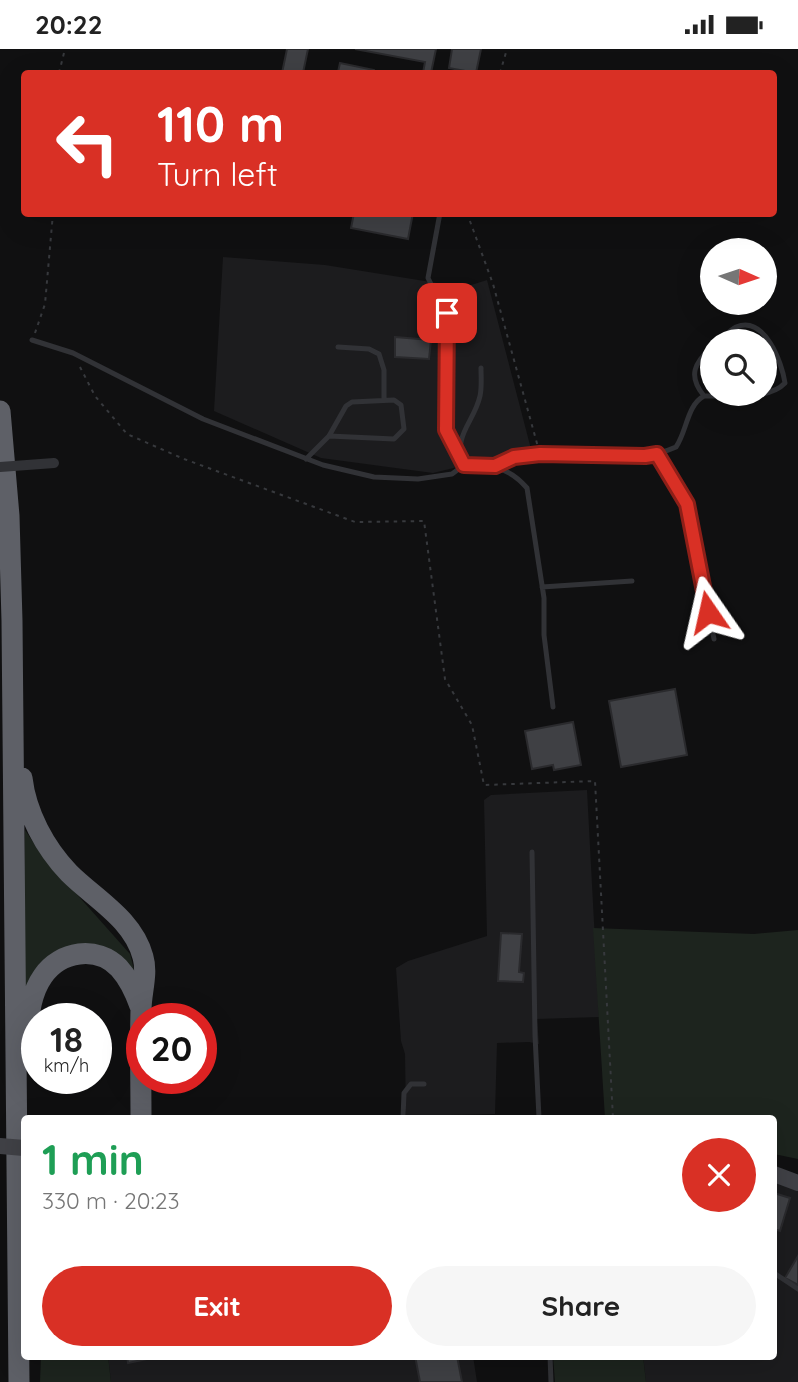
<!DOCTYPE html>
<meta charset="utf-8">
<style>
body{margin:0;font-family:Quicksand,sans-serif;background:#f6f6f6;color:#222;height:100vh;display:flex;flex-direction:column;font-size:26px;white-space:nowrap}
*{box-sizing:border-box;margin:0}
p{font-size:23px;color:#767676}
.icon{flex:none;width:38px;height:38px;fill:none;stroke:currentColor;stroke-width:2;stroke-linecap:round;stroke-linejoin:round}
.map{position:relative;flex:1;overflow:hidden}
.side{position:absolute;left:21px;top:1066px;width:756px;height:245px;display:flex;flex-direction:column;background:#fff;border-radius:7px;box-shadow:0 7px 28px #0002}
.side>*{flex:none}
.banner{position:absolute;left:21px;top:21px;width:756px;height:147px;border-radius:7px;box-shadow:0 7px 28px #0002;background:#d93025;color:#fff;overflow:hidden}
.needle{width:46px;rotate:93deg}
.tools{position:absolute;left:700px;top:189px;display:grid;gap:14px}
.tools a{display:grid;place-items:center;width:77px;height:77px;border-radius:50%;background:#fff;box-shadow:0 7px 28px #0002;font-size:35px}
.speed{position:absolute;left:21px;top:954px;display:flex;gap:14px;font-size:35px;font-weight:700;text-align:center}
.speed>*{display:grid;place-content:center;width:91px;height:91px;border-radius:50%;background:#fff;box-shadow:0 7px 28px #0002;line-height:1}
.speed small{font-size:18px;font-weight:400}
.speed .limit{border:10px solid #d22;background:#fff;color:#111}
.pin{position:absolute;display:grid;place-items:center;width:60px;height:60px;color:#fff;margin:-30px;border-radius:14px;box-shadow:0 4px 10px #0006}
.me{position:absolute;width:77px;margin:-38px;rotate:349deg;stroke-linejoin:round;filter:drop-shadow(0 0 5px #0008)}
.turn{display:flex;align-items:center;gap:24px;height:147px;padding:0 21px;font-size:32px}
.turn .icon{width:91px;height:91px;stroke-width:2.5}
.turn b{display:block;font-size:49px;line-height:60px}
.round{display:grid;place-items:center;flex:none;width:74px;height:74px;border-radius:37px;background:#f6f6f6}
.head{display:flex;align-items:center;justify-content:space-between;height:119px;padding:0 21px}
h1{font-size:42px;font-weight:700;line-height:52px;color:#1e9e55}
.button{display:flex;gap:14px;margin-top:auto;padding:14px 21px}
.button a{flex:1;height:80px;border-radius:42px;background:#d93025;color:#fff;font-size:28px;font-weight:700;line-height:80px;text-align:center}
.button a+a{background:#f6f6f6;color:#222}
.status{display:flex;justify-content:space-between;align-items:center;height:49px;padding:0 35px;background:#fff;direction:ltr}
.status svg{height:19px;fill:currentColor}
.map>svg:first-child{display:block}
.built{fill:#1c1c1e}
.green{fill:#1d241e}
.building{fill:#3f4044;stroke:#2a2a2d;stroke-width:2}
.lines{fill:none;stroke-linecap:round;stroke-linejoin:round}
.path{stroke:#37393d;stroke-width:2;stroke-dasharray:3.5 5;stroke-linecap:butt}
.lane{stroke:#313236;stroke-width:5}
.secondary{stroke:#404146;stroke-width:16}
.highway{stroke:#5e6067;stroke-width:21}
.street-bridge{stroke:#313236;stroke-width:10}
.secondary-bridge{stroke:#404146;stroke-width:16}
.route-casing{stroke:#8d1f18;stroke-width:18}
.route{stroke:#d93025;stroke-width:12}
</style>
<div class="status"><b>20:22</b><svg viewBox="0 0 49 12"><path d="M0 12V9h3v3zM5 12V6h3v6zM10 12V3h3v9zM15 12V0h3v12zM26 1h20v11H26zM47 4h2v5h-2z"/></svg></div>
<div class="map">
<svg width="798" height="1333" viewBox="0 0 798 1333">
<rect width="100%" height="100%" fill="#101011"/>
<path class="built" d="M223,208L325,216L437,234L446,244L487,231L531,400L433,424L321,409L214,362Z
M587,741L599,968L537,970L539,995L529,993L497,994L495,1065L406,1067L405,1005L401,992L396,919L408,912L487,887L484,751L491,746Z
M774,1132L798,1140V1333H646L643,1307H774Z
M108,1307H473L477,1333H111Z"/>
<path class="green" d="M25,781L41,805L130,905L136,929L75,896L22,947Z
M593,879L754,885L798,881V1110L774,1105V1069H605Z
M41,1307H108L111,1333H40Z
M553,1307H643L646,1333H555Z"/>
<path class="building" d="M287,0H308L303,24H282Z
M355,0H436L431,24H423L425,13Z
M452,0H481L476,24L449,19Z
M340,14L374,21V24H330L331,22L338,23Z
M354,164H413L408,190L351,179Z
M395,288L431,291L429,310L395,308Z
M675,640L687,706L621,718L609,652Z
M573,673L581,716L554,721L553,716L532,720L525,682Z
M501,884L522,885L519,923L524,924L523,933L498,932Z
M96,1010H100V1030H85L96,1029Z
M774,1144L790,1149L780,1182L774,1180Z
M798,1207V1236L785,1229Z
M127,1307H161L128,1314Z
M415,1307H457L462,1333H420Z"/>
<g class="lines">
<path class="path" d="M59,24L65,0
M500,24L507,0
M467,164L493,235L538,398
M35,284L45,255L53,164
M80,318L95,347L127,385L184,410L355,473L424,472L445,630L472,676L484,736L595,732L613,1069"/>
<path class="lane" d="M440,164L428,229L432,237L445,245L448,284L446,381L460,407
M32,291L73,304L203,370L323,416L374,428L418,430L452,425L464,416C452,386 474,374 480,347C482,338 481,328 481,319
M338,298L369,300L379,305L384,321V351
M704,347C687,326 695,314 712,297
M657,405L687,455L714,590
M306,410L329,387L346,357L352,353L394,351L401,356L404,380L394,390L329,387
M464,416C490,415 509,418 527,439L544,549V586L553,658
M495,417C555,391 622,423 676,398C687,382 687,356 704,347C728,346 768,352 785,334C782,314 765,266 736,278C730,281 724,288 719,292
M542,538L632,532
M532,803L535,986L539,1069
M403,1069L404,1044L411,1035H424
M774,1224L798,1240
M550,1307L551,1333"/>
<path class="secondary" d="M774,1125L798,1134"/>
<path class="highway" d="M0,362L9,467L12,572L19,1333
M22,729C26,764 45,799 69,824C95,850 133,870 143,908C148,925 141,944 141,961C140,997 141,1033 141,1069
M27,984C29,965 31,944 43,927C60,902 97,896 119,919C129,930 135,943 140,957"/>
<path class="street-bridge" d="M0,418L54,414"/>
<path class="secondary-bridge" d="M0,1097L24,1099"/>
</g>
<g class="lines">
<g class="route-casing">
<path id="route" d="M447,264L446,381L464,416L495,417L514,408L540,405L645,407L657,405L687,455L708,563"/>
</g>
<use href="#route" class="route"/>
</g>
</svg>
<div class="tools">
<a><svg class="needle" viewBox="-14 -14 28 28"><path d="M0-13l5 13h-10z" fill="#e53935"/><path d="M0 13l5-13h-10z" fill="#767676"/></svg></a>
<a><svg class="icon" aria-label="search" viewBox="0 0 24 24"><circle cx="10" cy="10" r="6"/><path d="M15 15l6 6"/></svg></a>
</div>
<div class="speed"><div>18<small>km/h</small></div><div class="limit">20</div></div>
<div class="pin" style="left:447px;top:264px;background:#d93025"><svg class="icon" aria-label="arrive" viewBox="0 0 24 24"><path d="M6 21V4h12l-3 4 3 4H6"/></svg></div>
<svg class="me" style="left:708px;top:563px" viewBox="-20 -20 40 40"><path d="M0-17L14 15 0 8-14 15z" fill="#d93025" stroke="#fff" stroke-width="4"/></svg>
<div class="banner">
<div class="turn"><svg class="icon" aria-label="left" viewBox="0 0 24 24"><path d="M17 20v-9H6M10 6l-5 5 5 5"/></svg><div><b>110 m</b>Turn left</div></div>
</div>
<section class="side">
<div class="head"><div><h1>1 min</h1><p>330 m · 20:23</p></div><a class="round" style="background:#d93025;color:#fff"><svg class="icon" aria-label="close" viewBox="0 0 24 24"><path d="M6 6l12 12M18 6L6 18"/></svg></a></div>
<div class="button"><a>Exit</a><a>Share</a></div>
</section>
</div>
